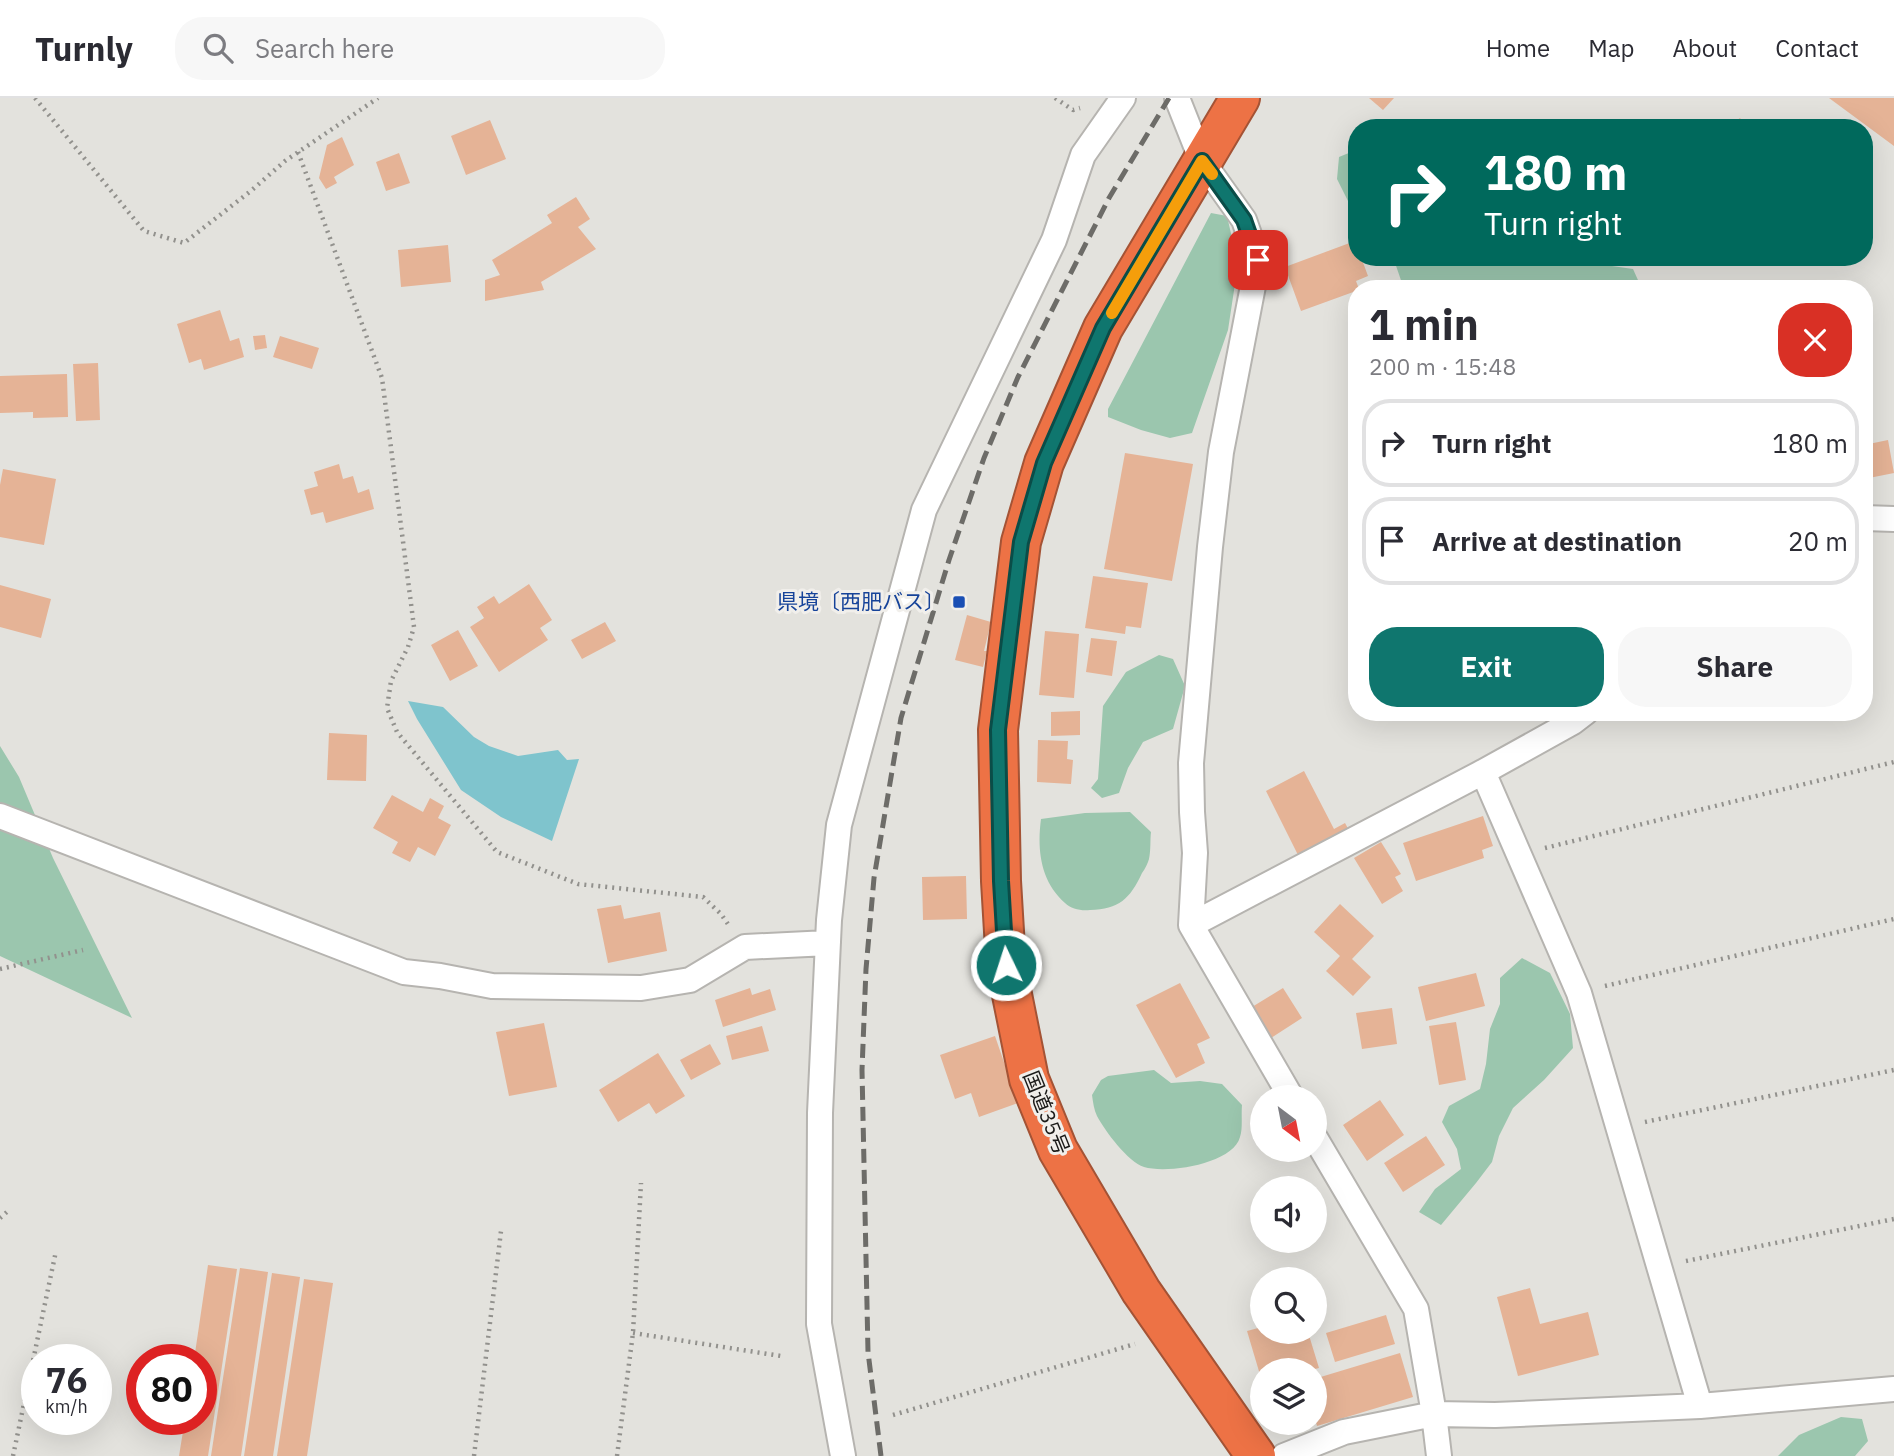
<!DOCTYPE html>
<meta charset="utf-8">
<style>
body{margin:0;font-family:"IBM Plex Sans","Noto Sans JP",sans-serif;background:#f7f7f7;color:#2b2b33;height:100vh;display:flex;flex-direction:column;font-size:26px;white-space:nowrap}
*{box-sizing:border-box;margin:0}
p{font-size:23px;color:#7c7c81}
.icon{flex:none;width:38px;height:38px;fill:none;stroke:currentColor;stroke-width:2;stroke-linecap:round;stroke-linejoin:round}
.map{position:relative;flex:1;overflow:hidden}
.side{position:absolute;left:1348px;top:182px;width:525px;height:441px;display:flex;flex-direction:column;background:#fff;border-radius:28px;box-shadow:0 7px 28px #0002}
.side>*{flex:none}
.top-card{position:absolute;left:1348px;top:21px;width:525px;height:147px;border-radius:28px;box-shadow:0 7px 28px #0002;background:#00695c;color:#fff;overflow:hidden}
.needle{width:46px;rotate:148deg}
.tools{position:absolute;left:1250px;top:987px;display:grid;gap:14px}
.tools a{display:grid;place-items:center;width:77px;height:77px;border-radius:50%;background:#fff;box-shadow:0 7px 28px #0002;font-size:35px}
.speed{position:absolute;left:21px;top:1246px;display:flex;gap:14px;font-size:35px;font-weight:700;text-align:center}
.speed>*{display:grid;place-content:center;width:91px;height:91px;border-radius:50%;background:#fff;box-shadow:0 7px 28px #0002;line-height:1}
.speed small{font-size:18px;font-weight:400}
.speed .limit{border:10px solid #d22;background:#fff;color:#111}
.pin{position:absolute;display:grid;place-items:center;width:60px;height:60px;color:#fff;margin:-30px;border-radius:14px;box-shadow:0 4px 10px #0006}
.me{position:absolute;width:77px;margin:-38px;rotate:356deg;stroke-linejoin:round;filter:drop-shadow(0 0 5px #0008)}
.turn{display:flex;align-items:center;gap:24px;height:147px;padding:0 21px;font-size:32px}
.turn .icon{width:91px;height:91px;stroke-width:2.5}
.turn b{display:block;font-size:49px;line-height:60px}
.round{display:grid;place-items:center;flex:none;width:74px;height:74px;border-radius:28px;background:#f7f7f7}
.head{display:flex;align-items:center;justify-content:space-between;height:119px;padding:0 21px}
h1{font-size:42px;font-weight:700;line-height:52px}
.cta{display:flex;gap:14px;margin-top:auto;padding:14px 21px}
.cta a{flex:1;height:80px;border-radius:28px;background:#0f766e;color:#fff;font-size:28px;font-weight:700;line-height:80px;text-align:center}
.cta a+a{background:#f7f7f7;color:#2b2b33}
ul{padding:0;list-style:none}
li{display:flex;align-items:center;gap:21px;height:88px;margin:0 14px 10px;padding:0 7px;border:4px solid #e1e1e2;border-radius:28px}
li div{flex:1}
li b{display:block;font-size:26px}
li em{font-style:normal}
header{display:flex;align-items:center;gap:42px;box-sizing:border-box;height:98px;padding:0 35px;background:#fff;border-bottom:2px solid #e1e1e2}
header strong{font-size:33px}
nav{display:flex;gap:38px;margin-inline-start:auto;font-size:24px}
.search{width:490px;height:63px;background:#f7f7f7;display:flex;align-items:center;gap:18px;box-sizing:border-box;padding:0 24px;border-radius:28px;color:#7c7c81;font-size:26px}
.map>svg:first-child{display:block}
.green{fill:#9bc6ae}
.water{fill:#7fc4cd}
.building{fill:#e5b396}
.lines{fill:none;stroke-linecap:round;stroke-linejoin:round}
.street-casing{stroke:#b6b4b0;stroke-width:28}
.highway-casing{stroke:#a45335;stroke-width:42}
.path{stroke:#92918d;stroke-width:4.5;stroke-dasharray:2 5;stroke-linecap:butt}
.street{stroke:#fff;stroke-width:24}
.highway{stroke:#ed7245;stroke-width:38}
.rail{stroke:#6d6c68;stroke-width:5;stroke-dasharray:14 7;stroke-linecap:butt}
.route-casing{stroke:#0a4d48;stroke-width:18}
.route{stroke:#0f766e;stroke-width:12}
.slow{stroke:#f59e0b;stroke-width:12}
.transit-dot{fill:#1a4fb4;stroke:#f1efeb;stroke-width:2.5}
.labels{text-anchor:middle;stroke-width:6;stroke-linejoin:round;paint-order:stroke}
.transit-label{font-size:21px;fill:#164399;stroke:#f1efeb;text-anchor:end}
.street-label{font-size:21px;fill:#1b1a18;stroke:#f1efeb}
</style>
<header>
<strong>Turnly</strong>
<div class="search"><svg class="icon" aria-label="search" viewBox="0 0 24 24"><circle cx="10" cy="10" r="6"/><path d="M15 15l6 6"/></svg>Search here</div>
<nav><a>Home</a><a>Map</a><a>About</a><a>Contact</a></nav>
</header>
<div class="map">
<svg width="1894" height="1358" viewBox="0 0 1894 1358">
<rect width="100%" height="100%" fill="#e3e2dd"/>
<path class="green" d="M1356,52V111L1348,103L1337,81L1339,59Z
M1211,115L1227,118L1238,166L1228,232L1192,335L1170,340L1141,332L1108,319V311Z
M1393,159H1536L1538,165H1591L1633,171L1642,191H1404Z
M1159,557L1173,561L1185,588L1173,631L1143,644L1128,670L1119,695L1102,700L1091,690L1098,681L1103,608L1126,574Z
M0,648L19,679L53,760L132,920L0,858Z
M1130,714L1151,734C1150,742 1151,752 1149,761C1148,765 1145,771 1142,775C1130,801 1119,811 1090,812C1081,813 1071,811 1065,805C1040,783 1037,751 1041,721L1085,715Z
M1522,860L1550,875L1570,916L1573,950L1544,982L1513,1010L1499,1038L1492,1064L1476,1085L1441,1127L1419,1114L1435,1091L1461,1071L1457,1051L1442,1024L1449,1008L1480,991L1486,966L1490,931L1500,906V880Z
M1154,972L1171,985L1200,983L1222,986L1242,1007C1241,1017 1243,1030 1240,1039C1233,1066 1167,1076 1144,1069C1128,1064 1105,1033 1097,1018C1094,1012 1093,1004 1092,997L1101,982L1108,978Z
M1841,1319L1862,1321L1868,1343L1855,1358H1778L1799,1337Z"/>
<path class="water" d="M408,603L443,609L474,639L489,648L518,658L558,652L567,662L579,661L552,743L501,719L461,692L417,621Z"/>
<path class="building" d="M1369,0H1394L1383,12Z
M1829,0H1894V48Z
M1740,20L1747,30H1727Z
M490,22L506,61L466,77L451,38Z
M342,39L354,67L334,79L337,85L326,91L319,80L327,47Z
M399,55L410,85L386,93L376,64Z
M576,99L590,121L578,129L596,151L541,184L544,192L485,203V182L500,177L492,162L552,125L547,117Z
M1355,143L1356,159H1361L1368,178L1356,183L1359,191H1356V193L1301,213L1285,169Z
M448,147L451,184L401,189L398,152Z
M220,212L230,243L239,240L244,259L204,272L201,261L189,265L177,226Z
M265,237L267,250L255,252L253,238Z
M280,238L319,250L312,271L273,259Z
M98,265L100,322L76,323L73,266Z
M67,276L68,319L33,320V314L0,315V278Z
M1888,342L1894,375L1864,381V347Z
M1125,355L1193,366L1172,483L1104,471Z
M339,366L343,381L353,378L358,395L369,391L374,411L326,425L323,414L311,417L304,392L318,388L314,374Z
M3,371L56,381L44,447L0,439V387Z
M1093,478L1148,485L1141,530L1126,528L1125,536L1085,530Z
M529,486L552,522L540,530L548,542L499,574L470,529L484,520L477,509L494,498L499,506Z
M0,487L51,501L41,540L0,529Z
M967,517L991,524L984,553H987L983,569L955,562Z
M605,524L616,543L582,561L571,542Z
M458,532L478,568L450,583L431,547Z
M1045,533L1079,536L1074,600L1039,597Z
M1091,540L1117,543L1112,578L1086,574Z
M1080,613V637L1051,638V614Z
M329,635L367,637L366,683L327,682Z
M1038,642L1068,643L1067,661L1073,662L1071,686L1037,684Z
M1304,673L1334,731L1345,725L1351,736L1300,761L1266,693Z
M392,697L423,714L430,700L444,708L438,720L451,727L435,758L418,749L410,764L392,755L398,744L373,730Z
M1483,718L1493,748L1482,752L1484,760L1416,783L1403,745Z
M1381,744L1401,776L1395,779L1403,793L1382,806L1354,760Z
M966,778L967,821L923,822L922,779Z
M1340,806L1374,838L1352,861L1371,879L1353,898L1326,873L1340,858L1314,834Z
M621,807L624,821L660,814L667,853L608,865L597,811Z
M1476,875L1485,908L1426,923L1418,889Z
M1180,885L1210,940L1197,946L1205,965L1176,980L1136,907Z
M750,890L752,897L770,891L776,912L723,929L715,902Z
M1283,890L1302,920L1271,940L1252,909Z
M1392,910L1397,946L1362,951L1356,915Z
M1456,924L1466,982L1439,987L1429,928Z
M544,925L557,989L509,998L496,934Z
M762,928L769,953L732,962L726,938Z
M995,938L1018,1005L979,1019L971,995L955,1001L940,957Z
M710,946L721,966L691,982L680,962Z
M658,955L685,998L656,1016L649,1005L618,1024L599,992Z
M1380,1002L1404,1037L1367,1063L1343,1027Z
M1426,1038L1445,1067L1403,1094L1384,1065Z
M208,1167L237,1171L208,1358H179L185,1321H201V1262H194Z
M240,1170L268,1174L241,1358H211Z
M272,1175L300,1179L273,1358H244Z
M304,1181L333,1185L307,1358H277Z
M1530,1190L1540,1226L1588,1214L1599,1257L1518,1278L1497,1199Z
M1386,1217L1395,1246L1335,1264L1326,1235Z
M1262,1229V1234H1308L1319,1270L1311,1272H1262L1261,1280L1247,1233Z
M1400,1255L1413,1299L1317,1328L1314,1317V1281Z"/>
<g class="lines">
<g class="street-casing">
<path id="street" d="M1177,0L1202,63L1244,122L1258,162L1221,354L1210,449L1191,665L1192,714L1195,755L1191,827L1291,999
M1864,420L1894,421
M1483,674L1579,895L1700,1308
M0,718L404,874L440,878L492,888L641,890L690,882L745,849L828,845
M1191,827L1483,674L1573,624L1586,614
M1314,1038L1416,1211L1434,1316L1439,1358
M843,1358L819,1226L820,1015L829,822L839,727L924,412L1054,142L1083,57L1123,0
M1284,1358L1344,1334L1434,1316L1495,1317L1700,1308L1894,1291"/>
</g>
<g class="highway-casing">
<path id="highway" d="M1240,0L1103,230L1044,365L1021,444L998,632L1001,783L1006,867L1029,981L1058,1052L1141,1193L1256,1358"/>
</g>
<path class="path" d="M35,0L144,133L184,145L252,92L285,63L378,0
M1055,0L1073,12L1080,10
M298,54L382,280L414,529L408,549L391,583L387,610L397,634L497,754L578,786L703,799L721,816L730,829
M1545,750L1894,664
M0,871L83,852
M1605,888L1894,821
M1645,1024L1894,972
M0,1120L8,1113
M1686,1163L1894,1121
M633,1235L781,1258
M893,1317L1135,1246
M13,1358L56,1153
M474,1358L501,1133
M617,1358L633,1235L641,1085"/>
<use href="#street" class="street"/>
<use href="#highway" class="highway"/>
<path class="rail" d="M881,1358L868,1254L862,972L866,871L874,780L901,620L949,462L984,360L1018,279L1109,100L1169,0"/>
</g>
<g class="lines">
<g class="route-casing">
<path id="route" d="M1006,867L1001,783L998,632L1021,444L1044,365L1103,230L1202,63L1244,122L1258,162"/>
</g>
<use href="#route" class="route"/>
<path class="slow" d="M1112,215L1202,63L1212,76"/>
</g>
<rect class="transit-dot" x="952" y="497" width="14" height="14" rx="3.5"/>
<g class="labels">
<g class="transit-label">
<text x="945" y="511">県境〔西肥バス〕</text>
</g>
<g class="street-label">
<text transform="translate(1046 1015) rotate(68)" y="7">国道35号</text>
</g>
</g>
</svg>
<div class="tools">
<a><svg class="needle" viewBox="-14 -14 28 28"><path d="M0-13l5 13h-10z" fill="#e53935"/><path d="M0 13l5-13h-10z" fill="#7c7c81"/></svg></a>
<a><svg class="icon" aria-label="sound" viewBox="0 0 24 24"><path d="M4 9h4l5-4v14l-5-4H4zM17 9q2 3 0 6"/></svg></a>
<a><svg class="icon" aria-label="search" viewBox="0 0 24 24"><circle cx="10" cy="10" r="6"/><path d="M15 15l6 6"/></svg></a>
<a><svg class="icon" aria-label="layers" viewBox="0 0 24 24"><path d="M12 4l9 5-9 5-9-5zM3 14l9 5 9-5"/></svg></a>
</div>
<div class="speed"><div>76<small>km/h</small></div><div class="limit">80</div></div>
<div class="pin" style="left:1258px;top:162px;background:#d93025"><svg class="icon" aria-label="arrive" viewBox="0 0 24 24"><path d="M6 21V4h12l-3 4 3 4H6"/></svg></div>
<svg class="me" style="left:1006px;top:867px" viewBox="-20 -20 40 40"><circle r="17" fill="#0f766e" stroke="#fff" stroke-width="3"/><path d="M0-11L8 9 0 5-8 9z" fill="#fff"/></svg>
<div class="top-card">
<div class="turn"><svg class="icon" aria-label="right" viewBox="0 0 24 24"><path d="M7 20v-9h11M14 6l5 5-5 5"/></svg><div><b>180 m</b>Turn right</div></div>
</div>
<section class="side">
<div class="head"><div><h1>1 min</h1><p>200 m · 15:48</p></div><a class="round" style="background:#d93025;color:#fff"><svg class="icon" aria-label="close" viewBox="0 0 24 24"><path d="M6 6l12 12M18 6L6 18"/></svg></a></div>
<ul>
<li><svg class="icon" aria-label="right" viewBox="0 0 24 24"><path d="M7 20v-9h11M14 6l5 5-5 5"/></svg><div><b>Turn right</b></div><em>180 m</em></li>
<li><svg class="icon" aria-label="arrive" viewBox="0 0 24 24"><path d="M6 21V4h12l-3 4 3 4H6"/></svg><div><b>Arrive at destination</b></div><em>20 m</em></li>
</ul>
<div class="cta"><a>Exit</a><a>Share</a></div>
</section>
</div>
